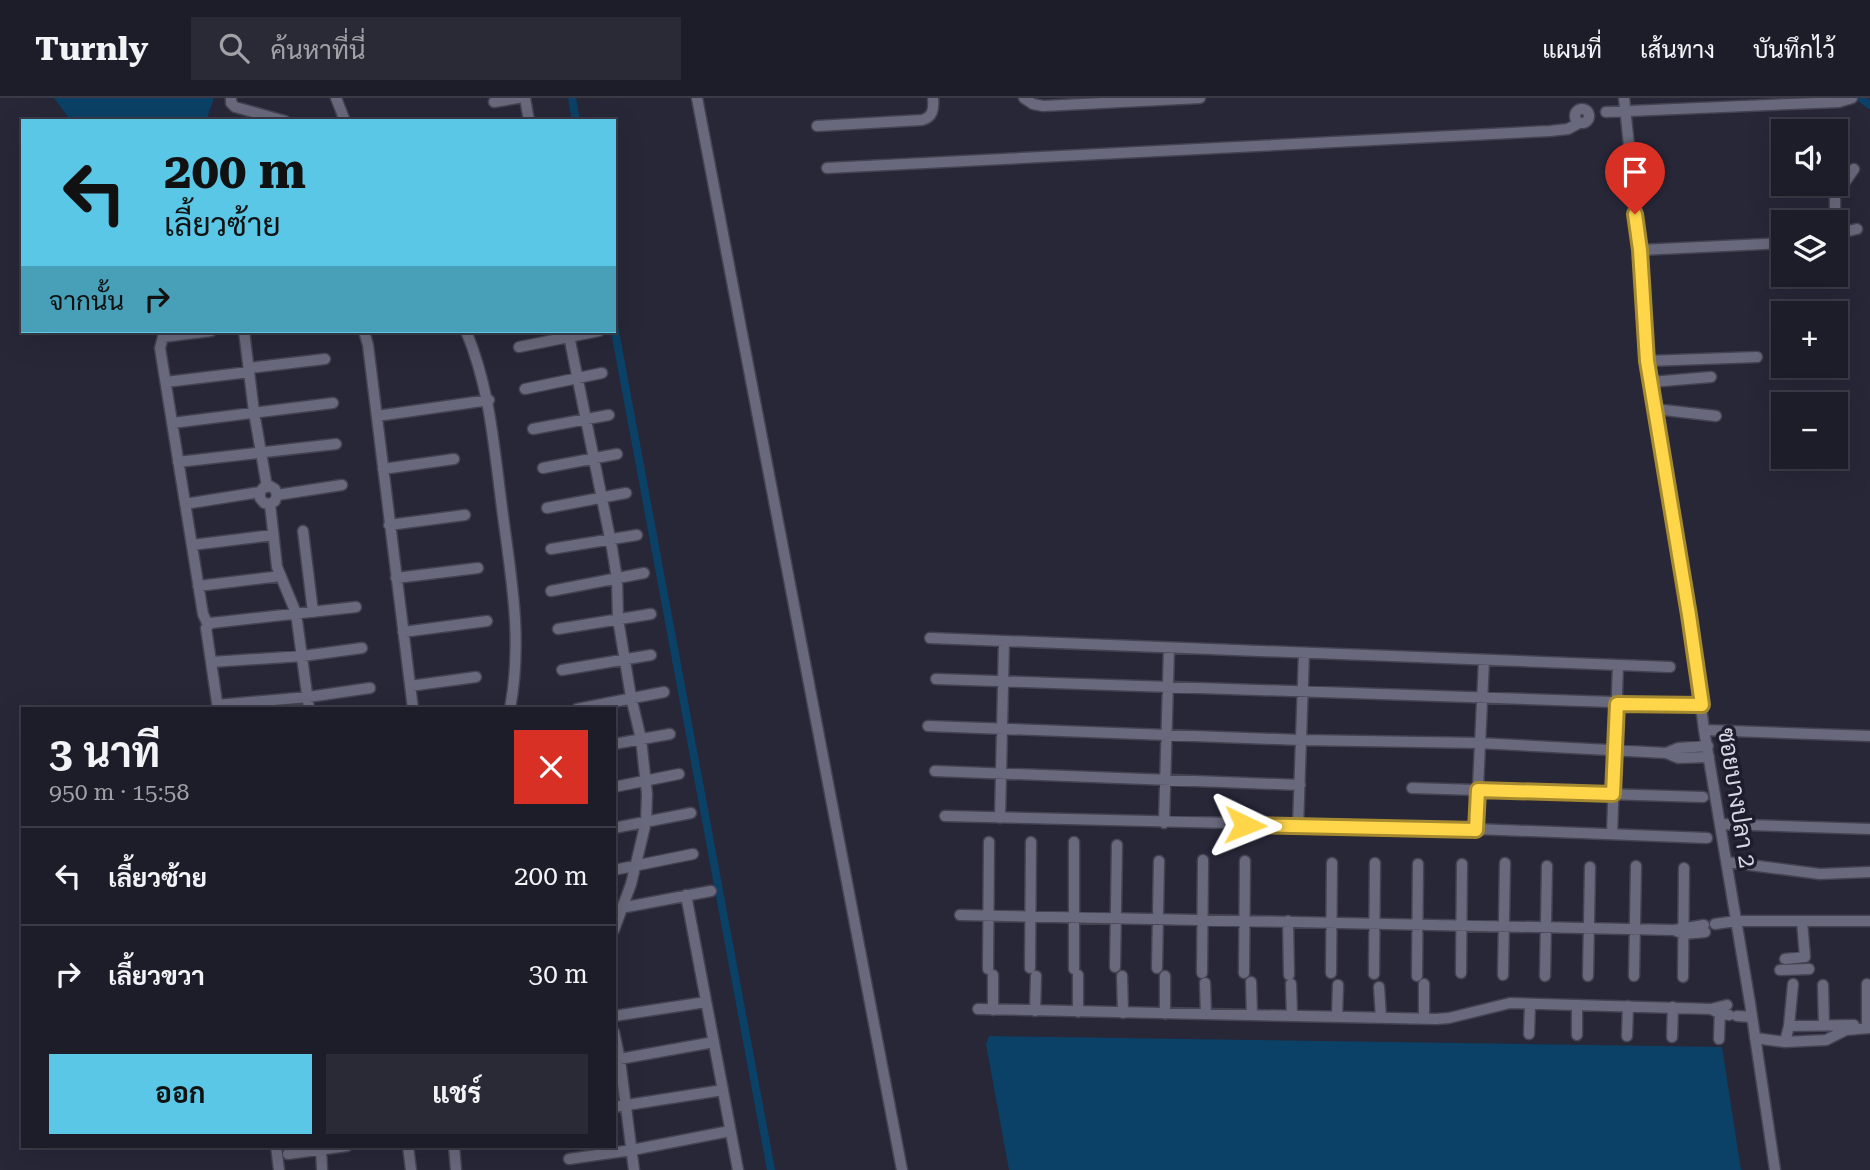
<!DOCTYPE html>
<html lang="th">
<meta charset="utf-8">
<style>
body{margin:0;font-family:"Roboto Serif",Sarabun,serif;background:#2a2a36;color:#f1f3f6;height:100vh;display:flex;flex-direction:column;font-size:26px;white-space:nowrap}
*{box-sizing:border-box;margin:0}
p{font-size:23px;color:#a0a2a8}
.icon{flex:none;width:38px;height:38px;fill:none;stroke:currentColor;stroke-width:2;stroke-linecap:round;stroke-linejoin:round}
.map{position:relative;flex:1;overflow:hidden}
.panel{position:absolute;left:21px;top:609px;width:595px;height:441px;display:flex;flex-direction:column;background:#1d1d2a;border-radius:0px;box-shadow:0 7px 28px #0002,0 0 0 2px #3b3b47}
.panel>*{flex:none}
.hud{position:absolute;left:21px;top:21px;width:595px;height:214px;border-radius:0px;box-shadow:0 7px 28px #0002,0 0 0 2px #3b3b47;background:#5bc7e7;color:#111;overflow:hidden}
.buttons{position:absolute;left:1771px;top:21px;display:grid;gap:14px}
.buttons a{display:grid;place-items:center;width:77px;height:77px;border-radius:0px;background:#1d1d2a;box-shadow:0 7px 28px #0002,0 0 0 2px #3b3b47;font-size:35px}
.pin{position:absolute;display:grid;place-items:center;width:60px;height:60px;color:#fff;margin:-72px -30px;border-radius:50% 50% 50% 0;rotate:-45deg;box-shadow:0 0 7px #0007}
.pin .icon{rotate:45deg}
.me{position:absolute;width:77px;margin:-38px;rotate:92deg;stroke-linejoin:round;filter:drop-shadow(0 0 5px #0008)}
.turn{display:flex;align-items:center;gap:24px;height:147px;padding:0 28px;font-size:32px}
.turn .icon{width:91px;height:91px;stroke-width:2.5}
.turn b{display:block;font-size:49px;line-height:60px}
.then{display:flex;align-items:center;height:66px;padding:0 28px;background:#0003;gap:14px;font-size:26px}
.round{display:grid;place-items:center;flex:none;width:74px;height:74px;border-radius:0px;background:#2a2a36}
.overview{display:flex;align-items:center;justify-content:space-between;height:119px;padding:0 28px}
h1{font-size:42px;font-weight:700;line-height:52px}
.action{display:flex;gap:14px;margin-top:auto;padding:14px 28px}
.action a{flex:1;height:80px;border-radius:0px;background:#5bc7e7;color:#111;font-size:28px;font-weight:700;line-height:80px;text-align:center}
.action a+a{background:#2a2a36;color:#f1f3f6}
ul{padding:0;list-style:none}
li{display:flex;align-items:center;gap:21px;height:98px;padding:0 28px;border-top:2px solid #3b3b47}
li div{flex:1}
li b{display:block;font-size:26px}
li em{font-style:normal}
header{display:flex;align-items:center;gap:42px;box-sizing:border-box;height:98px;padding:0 35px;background:#1d1d2a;border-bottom:2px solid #3b3b47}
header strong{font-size:33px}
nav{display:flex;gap:38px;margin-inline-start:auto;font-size:24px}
.search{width:490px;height:63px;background:#2a2a36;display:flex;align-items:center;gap:18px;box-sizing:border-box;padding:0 24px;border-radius:0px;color:#a0a2a8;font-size:26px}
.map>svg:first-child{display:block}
.water{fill:#0b4166}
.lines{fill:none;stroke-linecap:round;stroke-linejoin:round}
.canal{stroke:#0b4166;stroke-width:8}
.minor-casing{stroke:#444352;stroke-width:13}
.minor{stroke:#69697d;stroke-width:10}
.route-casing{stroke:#a68a30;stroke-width:18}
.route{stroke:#ffd54a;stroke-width:12}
.labels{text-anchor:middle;stroke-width:7;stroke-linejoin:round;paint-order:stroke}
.street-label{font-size:24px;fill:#d7d7e3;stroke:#1e1d2d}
</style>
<header>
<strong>Turnly</strong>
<div class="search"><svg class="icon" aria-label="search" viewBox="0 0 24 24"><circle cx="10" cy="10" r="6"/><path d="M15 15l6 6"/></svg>ค้นหาที่นี่</div>
<nav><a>แผนที่</a><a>เส้นทาง</a><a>บันทึกไว้</a></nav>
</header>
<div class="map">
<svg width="1870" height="1072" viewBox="0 0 1870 1072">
<rect width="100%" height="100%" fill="#272738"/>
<path class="water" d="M54,0H214L206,23H71Z
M989,938L1722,949L1741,1072H1009L986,946Z"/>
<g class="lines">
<path class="canal" d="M572,0L576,23
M1861,0L1870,7
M614,228L771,1072"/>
<g class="minor-casing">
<path id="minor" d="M231,0V5L235,9L285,23
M336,0L345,23
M525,0L529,23
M697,0L902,1072
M1024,0L1033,6L1043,8L1200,0
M1624,0L1640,152L1647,263L1689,517L1704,632L1750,905L1775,1072
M494,4L518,0
M1575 18a7 7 0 1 1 14 0a7 7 0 1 1-14 0Z
M1606,14L1839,4L1852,0
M817,28L922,22C933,19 934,11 933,0
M827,70L1550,33L1568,31L1579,25
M1835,124V98L1854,71
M1836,136L1857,131
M1640,152L1783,145
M244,233L254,314L267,389
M364,233L368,247L413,611
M466,233C490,290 494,349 502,410C511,480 523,540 510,611
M568,233L612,450L617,481L618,521L631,599L641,641L647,696L646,724L631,786L614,832
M519,249L599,233
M1647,263L1757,259
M249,270L325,261
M166,284L249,274
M1651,284L1711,279
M525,291L602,275
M1655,311L1716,318
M377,318L489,302
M172,325L333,305
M533,331L609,317
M178,364L336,346
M543,370L617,356
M383,371L454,361
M277,397L342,387
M185,406L260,394
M270,406L264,405L260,400V394L264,389L270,388L275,391L277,397L275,403L270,406L277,469L296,515L309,611
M547,410L626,395
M389,427L465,417
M303,433L313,514
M192,447L273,437
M551,451L637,437
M396,480L478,470
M198,488L281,478
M551,493L644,475
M208,527L203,516L160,250L163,239L211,233
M558,531L651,516
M403,534L487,523
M930,540L1670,569
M211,564L303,558L362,550
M562,572L651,557
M936,581L1702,607
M410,588L476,579
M217,607L308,599L370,590
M218,611L206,530L211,525L356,509
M577,611L664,594
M928,628L1301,642L1479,645L1666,655
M1704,632L1870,638
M614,646L670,636
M1708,648L1678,650L1666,655L1678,660L1709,659
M935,673L1300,687
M614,689L679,676
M1412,690L1703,699
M945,718L1476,731L1707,740
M1000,720L1004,543
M1164,725L1169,550
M1720,726L1870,731
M1298,728L1304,555
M614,730L691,715
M1476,731L1484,562
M1612,736L1618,567
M1727,764L1820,776L1870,774
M614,772L693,756
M686,797L738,1072
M621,810L711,793
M960,817L1674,832
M1288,823L1289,877
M1715,826L1736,823H1870
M1704,827L1674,832L1684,836L1705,834
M1785,861L1805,859L1802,823
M1115,869L1117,747
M1030,870L1031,744
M1157,870L1159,763
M988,871L989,744
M1074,871V744
M1780,872L1809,871
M1202,875L1203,762
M1244,875L1245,763
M1331,875L1332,765
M1461,875L1462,766
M1374,876L1375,765
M1078,877V914
M1503,877L1505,765
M1122,878L1123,915
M1165,878V916
M1417,878L1418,766
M1545,878L1547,768
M1588,878L1590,769
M1634,878L1636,768
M1683,879L1684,770
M1251,884L1252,917
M1205,885L1206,916
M1291,886L1292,918
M1823,887L1824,927
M1379,889L1381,920
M1727,907L1711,911L1719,915L1729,917
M978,911L1436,921L1449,920L1510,905L1711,911
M993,912V877
M1035,913L1036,878
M614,918L706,904
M1737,918L1752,919
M1337,919L1338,887
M1424,921V886
M1867,926V886
M1789,928L1793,886
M614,934L620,962L634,1072
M1529,936L1530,906
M1577,937V907
M1627,938L1628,908
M1672,939L1673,909
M1755,940L1785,944L1826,942L1846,932L1870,930
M1719,941L1720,909
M1785,944L1789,928L1854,927
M614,962L714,944
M614,1009L723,992
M276,1048L279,1072
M321,1048L322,1072
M408,1048L411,1072
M454,1048L456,1072
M288,1056L347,1048
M569,1061L632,1052L730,1033"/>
</g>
<use href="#minor" class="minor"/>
</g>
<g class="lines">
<g class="route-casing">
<path id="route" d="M1245,727L1476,732L1478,692L1613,696L1617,606L1702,607L1689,517L1647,263L1640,152L1635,116"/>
</g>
<use href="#route" class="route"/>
</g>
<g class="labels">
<g class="street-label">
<text transform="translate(1737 700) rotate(81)" y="8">ซอยบางปลา 2</text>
</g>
</g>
</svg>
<div class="buttons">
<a><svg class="icon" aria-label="sound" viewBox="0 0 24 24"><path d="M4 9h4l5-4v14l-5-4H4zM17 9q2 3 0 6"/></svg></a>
<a><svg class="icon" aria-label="layers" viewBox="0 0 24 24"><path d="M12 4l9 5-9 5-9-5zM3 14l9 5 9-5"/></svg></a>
<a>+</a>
<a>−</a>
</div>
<div class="pin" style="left:1635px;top:116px;background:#d93025"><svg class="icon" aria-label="arrive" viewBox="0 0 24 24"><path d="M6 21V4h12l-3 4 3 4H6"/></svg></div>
<svg class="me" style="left:1245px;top:727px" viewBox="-20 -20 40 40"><path d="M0-17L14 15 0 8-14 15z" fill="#ffd54a" stroke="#fff" stroke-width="4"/></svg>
<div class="hud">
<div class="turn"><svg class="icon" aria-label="left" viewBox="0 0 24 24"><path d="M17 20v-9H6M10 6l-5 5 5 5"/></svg><div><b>200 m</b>เลี้ยวซ้าย</div></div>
<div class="then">จากนั้น<svg class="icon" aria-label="right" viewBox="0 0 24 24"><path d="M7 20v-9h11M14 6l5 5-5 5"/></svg></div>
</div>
<section class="panel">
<div class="overview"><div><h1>3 นาที</h1><p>950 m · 15:58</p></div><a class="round" style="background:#d93025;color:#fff"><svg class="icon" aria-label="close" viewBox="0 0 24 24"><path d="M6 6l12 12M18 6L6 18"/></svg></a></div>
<ul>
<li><svg class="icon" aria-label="left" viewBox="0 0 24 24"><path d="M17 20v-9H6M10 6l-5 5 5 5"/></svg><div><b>เลี้ยวซ้าย</b></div><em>200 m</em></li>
<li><svg class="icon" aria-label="right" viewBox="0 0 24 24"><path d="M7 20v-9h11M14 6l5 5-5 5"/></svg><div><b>เลี้ยวขวา</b></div><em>30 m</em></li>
</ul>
<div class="action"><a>ออก</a><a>แชร์</a></div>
</section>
</div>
